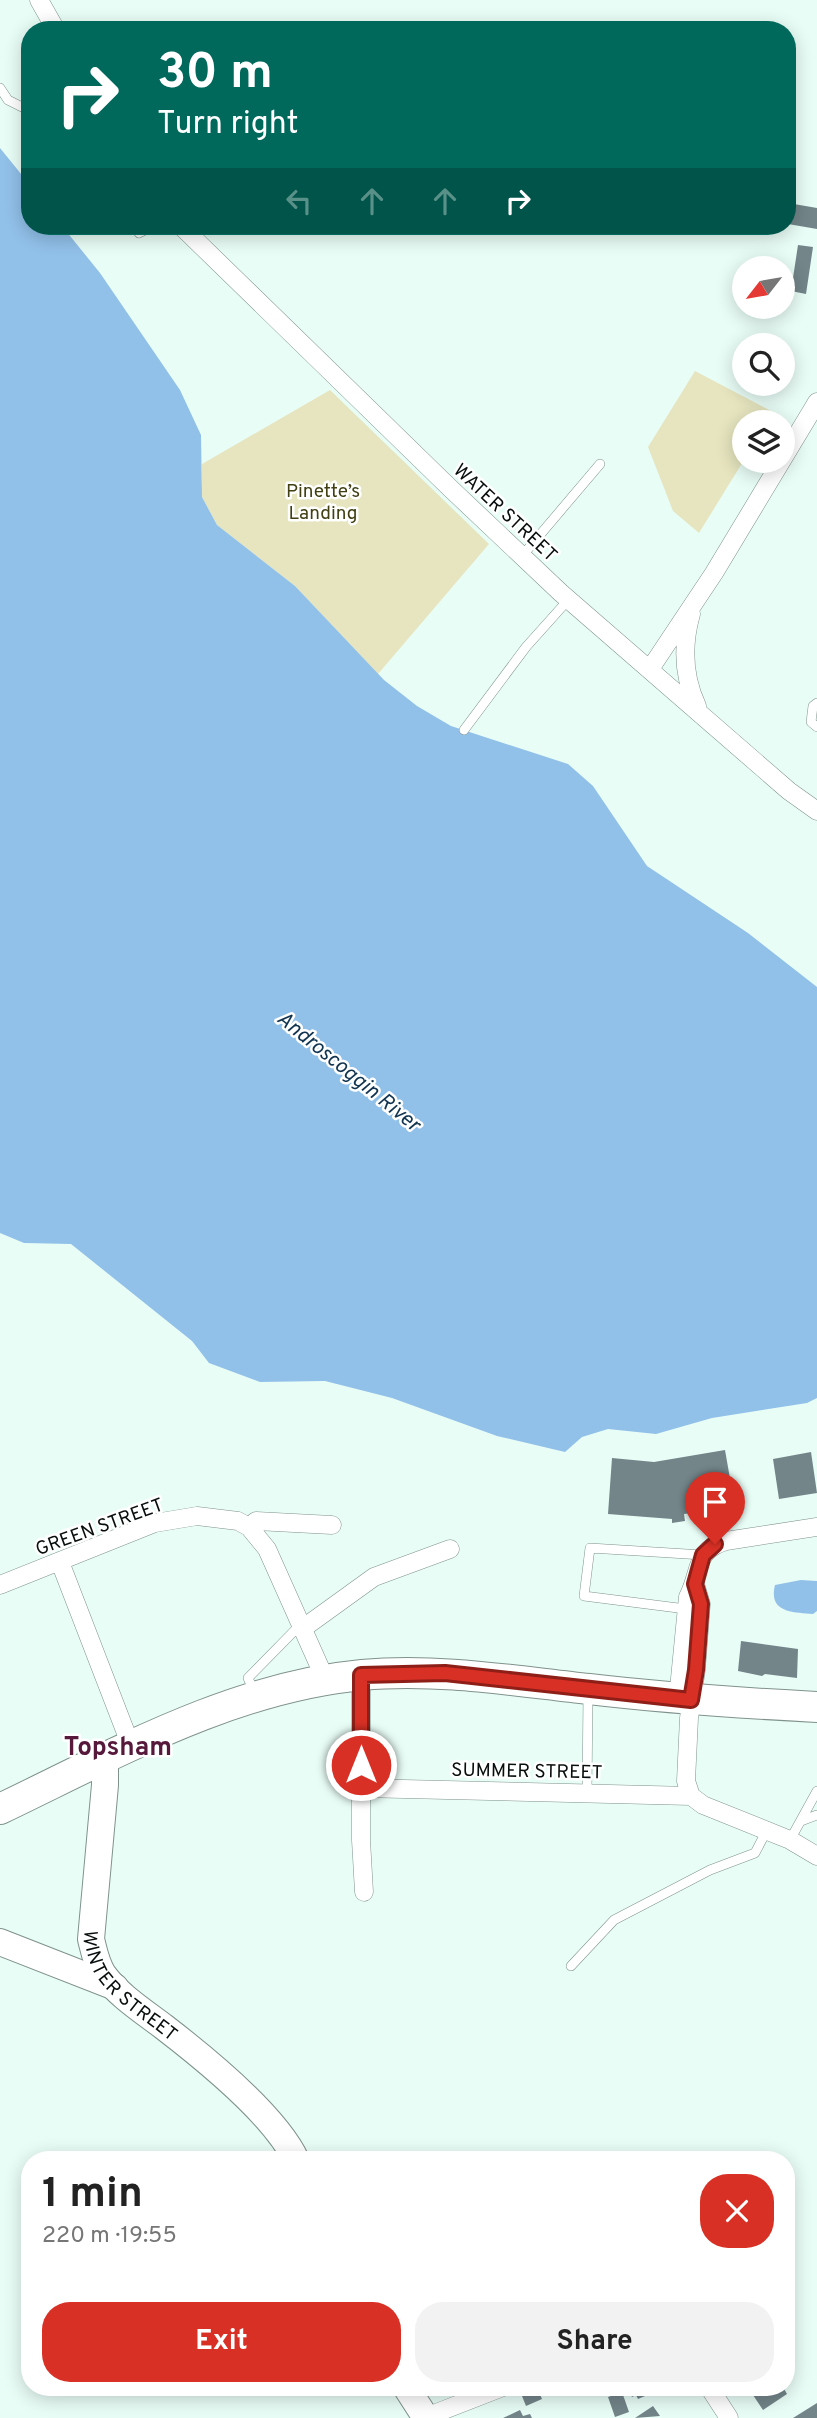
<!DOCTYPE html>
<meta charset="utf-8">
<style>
body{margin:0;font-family:Overpass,sans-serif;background:#f2f2f2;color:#222;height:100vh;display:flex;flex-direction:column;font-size:26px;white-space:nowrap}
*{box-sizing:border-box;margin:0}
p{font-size:23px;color:#767676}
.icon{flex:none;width:38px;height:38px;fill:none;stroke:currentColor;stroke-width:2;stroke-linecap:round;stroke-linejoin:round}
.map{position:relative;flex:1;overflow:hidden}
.details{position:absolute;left:21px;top:2151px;width:774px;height:245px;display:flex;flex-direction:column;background:#fff;border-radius:28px;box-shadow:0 4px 18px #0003}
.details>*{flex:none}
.hud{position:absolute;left:21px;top:21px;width:775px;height:214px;border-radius:28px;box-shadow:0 4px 18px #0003;background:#00695c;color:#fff;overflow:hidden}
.needle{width:46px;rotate:239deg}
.buttons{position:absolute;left:732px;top:256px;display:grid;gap:14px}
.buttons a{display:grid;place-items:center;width:63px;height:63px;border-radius:50%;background:#fff;box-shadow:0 4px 18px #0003;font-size:35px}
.pin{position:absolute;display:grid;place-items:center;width:60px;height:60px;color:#fff;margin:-72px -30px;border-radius:50% 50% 50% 0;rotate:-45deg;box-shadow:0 0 7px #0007}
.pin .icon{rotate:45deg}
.me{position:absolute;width:77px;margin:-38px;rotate:0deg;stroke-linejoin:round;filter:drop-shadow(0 0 5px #0008)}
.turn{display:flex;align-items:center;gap:24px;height:147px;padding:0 21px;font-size:32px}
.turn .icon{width:91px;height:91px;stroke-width:2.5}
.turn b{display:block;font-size:49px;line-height:60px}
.lanes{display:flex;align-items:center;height:66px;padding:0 21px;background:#0003;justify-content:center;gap:35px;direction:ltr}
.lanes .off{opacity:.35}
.round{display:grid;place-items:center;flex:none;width:74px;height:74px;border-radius:28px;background:#f2f2f2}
.head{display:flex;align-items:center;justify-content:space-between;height:119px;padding:0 21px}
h1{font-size:42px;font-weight:700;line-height:52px}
.cta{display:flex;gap:14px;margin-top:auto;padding:14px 21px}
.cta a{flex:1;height:80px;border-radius:28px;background:#d93025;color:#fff;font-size:28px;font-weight:700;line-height:80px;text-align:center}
.cta a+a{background:#f2f2f2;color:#222}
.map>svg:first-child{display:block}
.green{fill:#e6e5bf}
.water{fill:#91c0e9}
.building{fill:#738589}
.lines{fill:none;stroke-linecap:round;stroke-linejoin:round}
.lane-casing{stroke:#7f928c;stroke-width:10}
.street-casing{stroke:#7f928c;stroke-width:19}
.secondary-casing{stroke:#7f928c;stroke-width:28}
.primary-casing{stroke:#7f928c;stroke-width:32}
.lane{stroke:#fff;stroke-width:9}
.street{stroke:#fff;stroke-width:18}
.secondary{stroke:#fff;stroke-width:26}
.primary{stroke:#fff;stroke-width:30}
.route-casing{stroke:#8d1f18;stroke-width:18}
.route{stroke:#d93025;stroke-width:12}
.labels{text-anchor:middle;stroke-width:5;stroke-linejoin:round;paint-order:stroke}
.park-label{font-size:19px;fill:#424013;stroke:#fff}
.street-label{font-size:19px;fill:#080e0d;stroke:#fff}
.water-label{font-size:21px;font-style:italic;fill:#113450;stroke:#fff}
.district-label{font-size:26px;font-weight:bold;fill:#57193b;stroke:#fff}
</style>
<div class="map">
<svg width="817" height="2418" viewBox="0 0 817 2418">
<rect width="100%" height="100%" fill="#e9fdf7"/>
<path class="green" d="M695,371L773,412L767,422H744V460L699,533L673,511L648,447Z
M330,390L489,544L378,674L295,586L217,525L202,497V464Z"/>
<path class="water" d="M0,148L30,185V226H62L100,273L180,390L201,435L202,497L217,525L295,586L384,680L417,706L451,726L568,764L593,786L647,866L748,933L817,987V1398L807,1403L712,1418L656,1434L608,1429L582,1437L565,1452L497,1436L392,1398L325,1381L260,1382L209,1363L192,1341L71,1244L24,1243L0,1233Z
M801,1580L817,1581V1611L813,1614C793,1612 768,1613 775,1585Z"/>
<path class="building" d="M788,203L817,208V229L788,224Z
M798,245L813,247L806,294L791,291Z
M725,1450L735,1507L684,1514L685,1521L672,1523V1519L608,1514L612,1458L654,1462Z
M811,1452L817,1493L779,1499L773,1459Z
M741,1641L798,1649L797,1678L765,1674L762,1676L738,1671Z
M630,2387H666L638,2399L636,2395L632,2397L628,2388Z
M762,2387H783L787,2394L763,2410L753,2395Z
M538,2390L542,2399L526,2406L522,2396Z
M622,2392L629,2412L615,2417L608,2397Z
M817,2403V2418H793Z
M653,2406L660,2416L635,2418Z
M520,2410L523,2416L530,2414L532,2418H503Z"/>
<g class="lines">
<g class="lane-casing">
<path id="lane" d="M0,88L8,100L30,111
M134,226L139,233L153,226
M522,556L600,464
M817,703L813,706L811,722L817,727
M464,730L526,647L569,599
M686,1609L584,1596L590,1548L703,1555
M255,1694L248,1678L301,1624
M587,1793L588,1694
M801,1821L817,1815
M790,1840L817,1791
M571,1966L614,1920L710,1870L755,1853L767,1830"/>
</g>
<g class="street-casing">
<path id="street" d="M39,0L56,30
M181,226L450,488L561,593L789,791L817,811
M691,614C682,646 683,676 697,706
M650,669L714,573L817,402
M249,1527L256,1521L332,1525
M60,1562L131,1746
M695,1584L701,1604L696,1670L689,1718L686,1781L691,1796L703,1805L790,1840L817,1856
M0,1585L155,1523L197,1516L238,1521L249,1527L267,1549L326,1681
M302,1629L374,1577L450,1549
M361,1675V1840L364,1892
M678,1699L688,1597C701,1572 694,1550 726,1541L817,1527
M361,1788L691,1796
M709,2387L729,2418
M426,2417L503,2387"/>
</g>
<g class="secondary-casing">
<g id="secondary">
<path id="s1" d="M105,1759V1785L91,1939C94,1951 96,1963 103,1974C118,1995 143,2011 164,2027C203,2057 275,2115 296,2160"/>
<path d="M0,1942L115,1987"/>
<path d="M406,2387L426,2418"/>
</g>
</g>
<g class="primary-casing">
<path id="primary" d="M0,1809C115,1754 233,1687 362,1675C438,1668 514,1681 589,1689C665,1698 741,1703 817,1707"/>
</g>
<use href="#lane" class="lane"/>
<use href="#street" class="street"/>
<use href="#secondary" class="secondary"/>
<use href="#primary" class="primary"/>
</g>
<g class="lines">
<g class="route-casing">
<path id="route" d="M361,1765V1675L445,1673L691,1700L696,1670L701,1604L695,1584L703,1555L715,1544"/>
</g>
<use href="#route" class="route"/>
</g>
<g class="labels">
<g class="park-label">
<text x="323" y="497">Pinette’s<tspan x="323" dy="22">Landing</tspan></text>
</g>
<g class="street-label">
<text transform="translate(506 512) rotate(43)" y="7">WATER STREET</text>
<text transform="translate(99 1526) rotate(-20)" y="7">GREEN STREET</text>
<text transform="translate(527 1770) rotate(1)" y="7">SUMMER STREET</text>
<text dy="7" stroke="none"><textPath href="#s1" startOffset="243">WINTER STREET</textPath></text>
</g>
<g class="water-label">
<text transform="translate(349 1071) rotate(39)" y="7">Androscoggin River</text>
</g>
<g class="district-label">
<text x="118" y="1755">Topsham</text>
</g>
</g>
</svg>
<div class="buttons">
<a><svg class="needle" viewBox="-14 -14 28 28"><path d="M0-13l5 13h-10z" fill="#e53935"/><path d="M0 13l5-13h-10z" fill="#767676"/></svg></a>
<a><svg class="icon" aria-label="search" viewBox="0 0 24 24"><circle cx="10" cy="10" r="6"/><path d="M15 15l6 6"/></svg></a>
<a><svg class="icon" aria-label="layers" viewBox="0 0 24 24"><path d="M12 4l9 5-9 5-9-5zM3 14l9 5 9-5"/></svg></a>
</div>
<div class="pin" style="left:715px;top:1544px;background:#d93025"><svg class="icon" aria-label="arrive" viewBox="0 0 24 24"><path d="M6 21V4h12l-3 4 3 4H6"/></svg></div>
<svg class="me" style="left:361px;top:1765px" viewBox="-20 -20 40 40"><circle r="17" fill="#d93025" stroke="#fff" stroke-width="3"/><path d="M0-11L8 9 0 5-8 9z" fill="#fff"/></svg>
<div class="hud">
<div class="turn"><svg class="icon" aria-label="right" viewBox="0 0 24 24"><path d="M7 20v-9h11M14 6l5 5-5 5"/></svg><div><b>30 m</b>Turn right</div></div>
<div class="lanes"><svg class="icon off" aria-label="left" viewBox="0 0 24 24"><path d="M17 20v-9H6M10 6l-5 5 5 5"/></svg><svg class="icon off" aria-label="ahead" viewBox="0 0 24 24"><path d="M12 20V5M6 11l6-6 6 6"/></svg><svg class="icon off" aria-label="ahead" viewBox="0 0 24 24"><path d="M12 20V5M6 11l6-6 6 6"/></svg><svg class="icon" aria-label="right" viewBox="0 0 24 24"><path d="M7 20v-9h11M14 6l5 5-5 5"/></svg></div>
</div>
<section class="details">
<div class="head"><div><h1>1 min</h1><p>220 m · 19:55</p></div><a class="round" style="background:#d93025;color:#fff"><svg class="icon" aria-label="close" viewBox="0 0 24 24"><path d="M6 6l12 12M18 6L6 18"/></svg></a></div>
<div class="cta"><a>Exit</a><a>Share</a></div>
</section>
</div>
